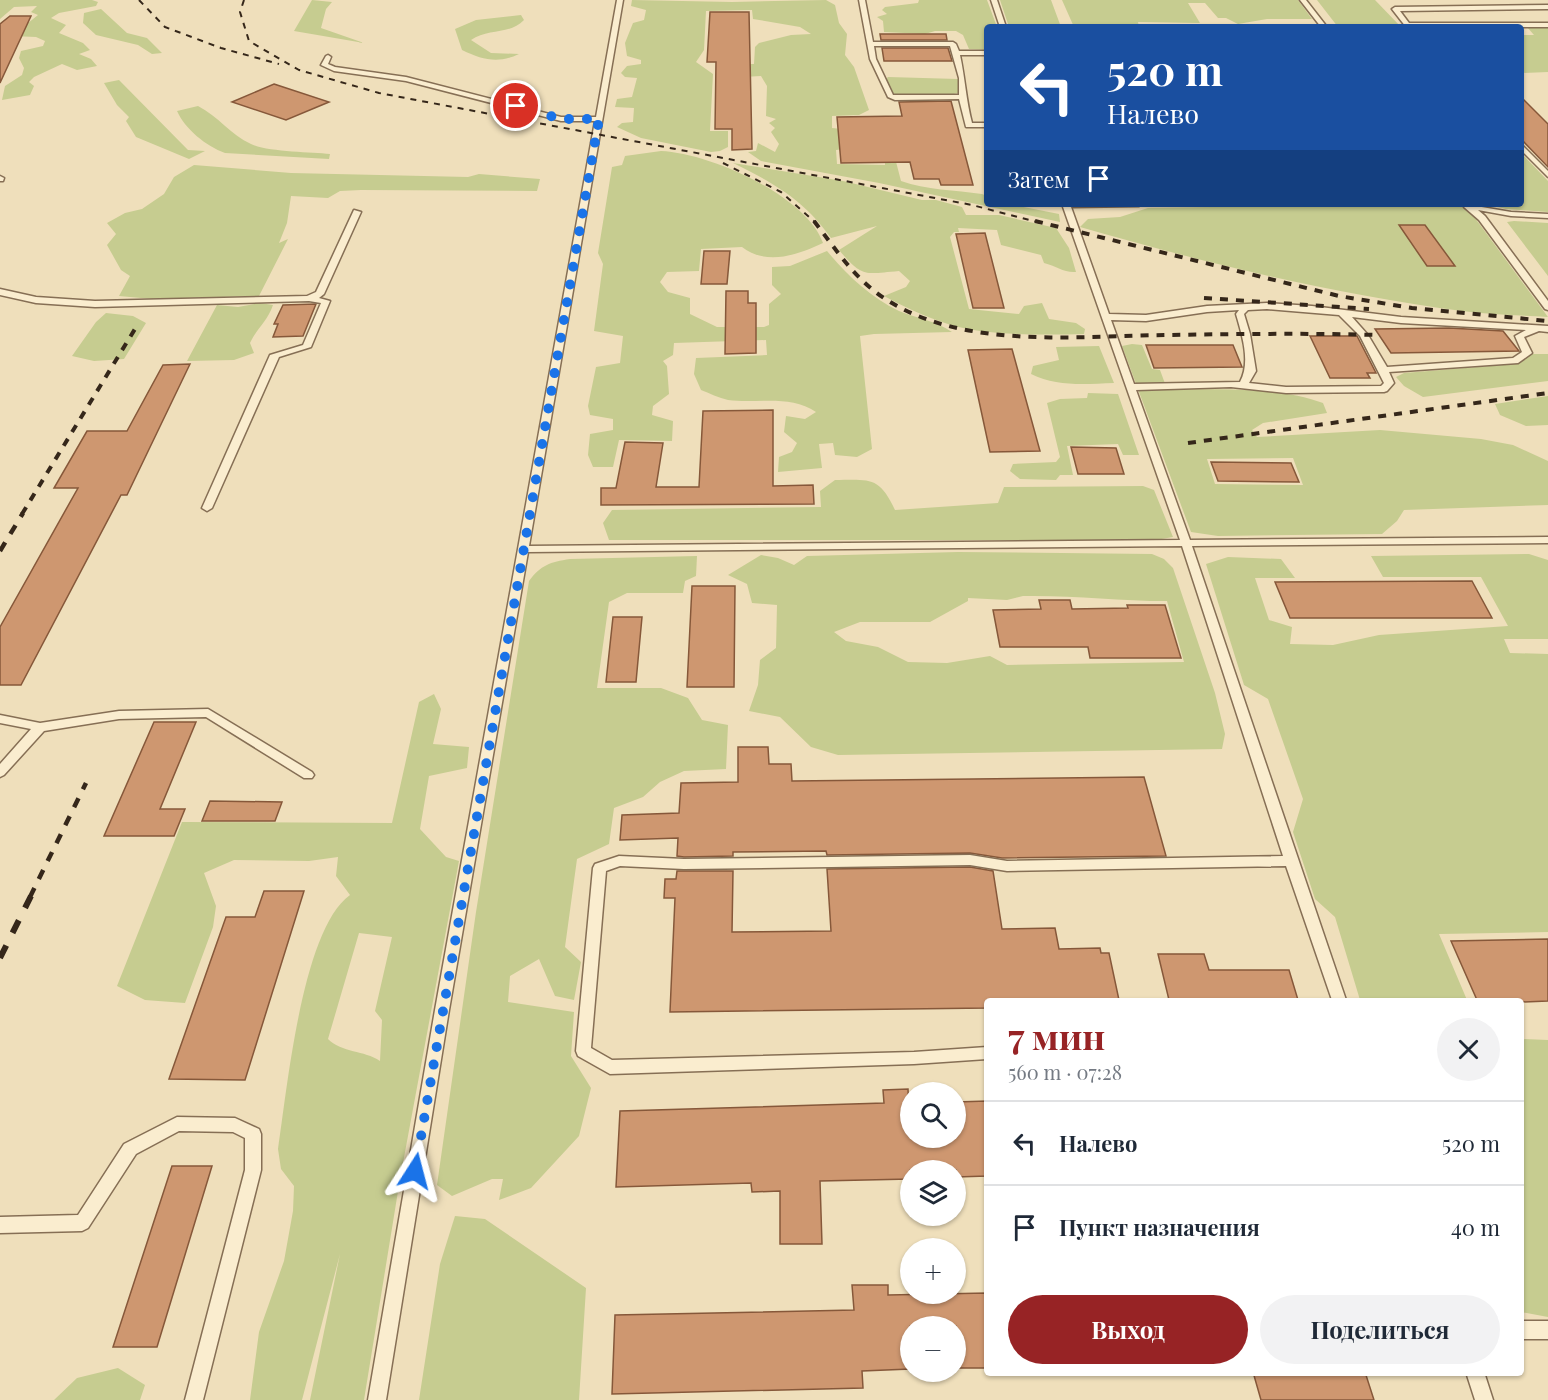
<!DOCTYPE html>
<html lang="ru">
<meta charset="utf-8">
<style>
body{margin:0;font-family:"Playfair Display",serif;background:#f2f2f3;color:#1f2937;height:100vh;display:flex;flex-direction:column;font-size:22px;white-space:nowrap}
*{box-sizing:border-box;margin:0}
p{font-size:20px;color:#747a83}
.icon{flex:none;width:33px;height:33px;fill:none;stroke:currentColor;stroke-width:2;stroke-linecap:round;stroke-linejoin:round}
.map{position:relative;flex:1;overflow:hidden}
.panel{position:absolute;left:984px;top:998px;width:540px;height:378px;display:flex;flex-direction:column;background:#fff;border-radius:6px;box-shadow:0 2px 4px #0004}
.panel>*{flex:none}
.banner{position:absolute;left:984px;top:24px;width:540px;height:183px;border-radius:6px;box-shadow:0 2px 4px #0004;background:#1a4fa0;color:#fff;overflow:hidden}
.buttons{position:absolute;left:900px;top:1082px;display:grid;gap:12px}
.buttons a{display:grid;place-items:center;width:66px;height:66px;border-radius:50%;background:#fff;box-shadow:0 2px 4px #0004;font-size:30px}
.pin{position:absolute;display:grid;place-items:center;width:51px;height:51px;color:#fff;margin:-26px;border:3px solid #fff;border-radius:50%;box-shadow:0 2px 6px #0007}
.me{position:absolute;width:66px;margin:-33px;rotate:9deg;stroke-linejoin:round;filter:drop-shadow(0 0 4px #0008)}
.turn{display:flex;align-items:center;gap:21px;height:126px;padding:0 24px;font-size:27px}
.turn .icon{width:78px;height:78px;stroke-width:2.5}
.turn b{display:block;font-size:42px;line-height:51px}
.then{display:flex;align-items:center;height:57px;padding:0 24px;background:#0003;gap:12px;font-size:22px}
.round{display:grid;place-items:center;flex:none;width:63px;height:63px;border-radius:32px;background:#f2f2f3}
.head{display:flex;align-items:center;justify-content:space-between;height:102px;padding:0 24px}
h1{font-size:36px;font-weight:700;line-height:45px;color:#972325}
.action{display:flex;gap:12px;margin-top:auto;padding:12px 24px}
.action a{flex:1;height:69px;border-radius:36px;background:#972325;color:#fff;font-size:24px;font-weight:700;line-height:69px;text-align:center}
.action a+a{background:#f2f2f3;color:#1f2937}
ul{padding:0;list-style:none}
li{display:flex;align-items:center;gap:18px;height:84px;padding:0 24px;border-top:2px solid #e0e1e3}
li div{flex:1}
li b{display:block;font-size:22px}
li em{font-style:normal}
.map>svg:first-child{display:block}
.green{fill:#c6cc90;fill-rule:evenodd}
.building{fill:#ce9770;stroke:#86583a;stroke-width:1.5}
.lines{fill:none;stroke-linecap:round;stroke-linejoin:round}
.lane-casing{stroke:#866f55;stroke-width:3}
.lane{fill:#faedcf;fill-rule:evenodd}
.rail-far3{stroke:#35271a;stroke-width:2;stroke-dasharray:6 6;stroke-linecap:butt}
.rail-far2{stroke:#35271a;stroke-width:4;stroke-dasharray:8 8;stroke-linecap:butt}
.rail-far1{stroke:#35271a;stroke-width:4.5;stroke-dasharray:10 10;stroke-linecap:butt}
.rail{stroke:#35271a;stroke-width:6;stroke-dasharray:14 14;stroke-linecap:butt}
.route{stroke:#1a73e8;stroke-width:10;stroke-dasharray:0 18}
</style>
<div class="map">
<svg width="1548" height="1400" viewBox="0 0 1548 1400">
<rect width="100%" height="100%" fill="#efdfbb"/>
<path class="green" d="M0,0H92L98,2L96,6L59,13L51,18L66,25L59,33L83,43L90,50L79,54L91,59L97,66L77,70L62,64L34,77L29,82L34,86L30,95L2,100L5,86L22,75L24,68L19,58L21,51L43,46L45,41L36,37L12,36L38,15L31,12L37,6L14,7L0,19Z
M312,0L332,2L326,9L321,28L364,43L294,31Z
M632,0L732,2L826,0L835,5L839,23L847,34L845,55L854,67L869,110L859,115L832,116V128L842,129L844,149L836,150L837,164L885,165V154H894L901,181C926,190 955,190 982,194L987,196V204H1008L1059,214L1060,222L879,183L761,161L748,152L756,151L758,143L775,152L779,144L771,132L775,128L769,123L776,119L766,116L767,86L761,76L743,77L722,64H754L755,47L759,43L791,35L811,34L800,27L753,19L752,10L706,11L704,50L696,62L713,74L710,131H728V147L720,151L711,152L641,138L617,127L622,123L633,122L634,108L615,107L617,99L632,97L637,78L625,77L621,73L627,66L641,64V60L627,56L625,43L633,23L644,20L646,10L631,6Z
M919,0H987L997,27H987V50L969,49L963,35L956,31H935L925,34L884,32L883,21L877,17L887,14L882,10L885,7L918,3Z
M1000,0H1051L1061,27H1009Z
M1062,0H1298L1312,19H1267L1238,24L1226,18H1218L1205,3H1188L1200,23L1138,22L1139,27H1074Z
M1317,0H1375L1401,27H1338Z
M101,9L127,33L147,38L162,53L152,54L138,45L96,35L83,23L84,13Z
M521,15L524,20C510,35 488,28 471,40L491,53L519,54C498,64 483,60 462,50L455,29L476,20Z
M1527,27H1548V72L1521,73V35H1534Z
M888,77L958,79L960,92C952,97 906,98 896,95C889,92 888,85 886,79Z
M119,80L188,150L205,151L189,159L136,137L126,121L129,117L117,105L104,83Z
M198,106C218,116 231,135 251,144C267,152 311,152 330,154L329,159L225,153C206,146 185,129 177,111Z
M661,151C709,153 806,195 823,243C797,255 767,266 742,247L701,249L699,271L667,272L660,282L668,292L690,298V314L717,327H764L769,325V304L781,294L772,285V267L790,266L827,251C848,276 870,297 899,311C916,318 936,321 952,332L874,334L860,336L872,449L857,457L835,455L833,443L819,444L822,468L778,472L779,457L792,452L797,443L784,432L786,416L805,419L816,412C790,394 757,404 728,400C719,398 709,393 701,390L694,374L696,358L767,355L766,340L674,343L673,355L663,361L667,366L669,394L653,406L652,415L673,421L672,441L619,440L613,467H593L588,455L590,434L613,430V419L590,415L588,406L596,367L620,363L623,336L594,331L603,264L598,253L612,167L622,165L625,156Z
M1521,153L1548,181V212L1506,209L1486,204H1521Z
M733,163L843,181L922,200H936L962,207L966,215H999L1056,228L1069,248L1076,272C1064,273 1056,266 1044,263L1041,255L1001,245L997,230L958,228L959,232H954L950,237L969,309L1019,314L1024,306L1042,303L1049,319L1076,323L1085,329L1084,334C1045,335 984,336 948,324C926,317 904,307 884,296L906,287L910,281L899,271C864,274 863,278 839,250L877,226L831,238C804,200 774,183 733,163Z
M194,165L291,173L468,177L479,174L540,179L537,191L361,190L340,191L328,198L291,196L287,223L279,243L288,239L259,296L152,299L119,296L130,276L121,270L107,245L116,234L107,223L125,213L142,209L164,194L174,177Z
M1387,204L1460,205L1475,218L1548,317C1519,315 1490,315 1462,311C1333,294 1205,263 1080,227L1088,219L1120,217L1148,208Z
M1514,221L1548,223V276L1507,222Z
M260,303L273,305C267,322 257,328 250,343L254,353L234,360L187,361L217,305L238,307Z
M106,313L133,316L146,323L124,359L94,361L72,356L96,322Z
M1132,344L1142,345L1152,369L1160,370L1167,389C1216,390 1277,386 1323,403L1327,413L1263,423L1252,430L1257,437L1380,430L1481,439L1513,445L1548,461V505L1404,510L1397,521L1382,534L1218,536L1191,532L1122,346ZM1293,458L1303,485L1215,484L1207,459Z
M1099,346L1114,383C1085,384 1057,387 1031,374L1033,366L1059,360L1056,347Z
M1533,354H1548V381L1423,397L1404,386L1396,377L1404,373L1515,364Z
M1088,393L1118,394L1139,455H1123L1118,444L1067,446L1073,475H1060L1056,480L1020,479L1010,471L1013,464L1056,462L1060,457L1047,403L1060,399L1087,398Z
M1548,396V425L1526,426L1500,415L1495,404Z
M835,480C870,480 879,476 895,510L998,503L1004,487L1143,486L1154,490L1173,537L1156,540H609L603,523L612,510L821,507L820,491Z
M958,552L1152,554L1164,559L1173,568L1215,693L1225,734L1222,749L838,755L811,747L780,717L749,711L758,685L760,660L776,648L777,605L752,603L747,584L728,575L761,555L778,558L794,565L807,556ZM1023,596C1071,595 1118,601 1167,601L1184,662L1007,665L990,656L947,663L908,662L878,647L846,641L834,632L860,622H930L968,601V598L1007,600Z
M1529,554L1548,560V639H1504L1510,653L1548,654V932L1439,934L1467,1000H1360L1335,917L1315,899L1293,832L1303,799L1268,699L1244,685L1206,564L1228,557L1281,559L1295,578H1255L1269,620L1292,627L1290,644L1333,645L1379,635L1508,626L1481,577H1383L1371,556Z
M697,556L696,576L685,581L683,593H627L609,602L597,688H661L688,698L702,720L728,725L726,769L684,771L660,782L643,797L614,808L609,844L577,859L565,947L581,962L574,1000L555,996L539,959L510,976L508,1002L574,1012L571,1056L591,1088L579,1136L531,1188L499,1200L503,1179H492L452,1196L437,1185L476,912L529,581C541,565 550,562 570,559Z
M434,694L441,709L433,744L469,747L467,768L429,776L420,829L446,857L459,861L400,1179L364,1400H310L340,1254L302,1400H250L259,1332L284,1261L293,1211L294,1186L281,1169L278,1149C287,1090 302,929 350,895L336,876L338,857L309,861L234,860L204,873L216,906L213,927L185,1003L145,1000L117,986L182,822L392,823L419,702ZM359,933L392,937L375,1011L382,1020L380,1061C364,1050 342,1053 328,1039Z
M1521,1039L1548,1040V1317L1521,1312Z
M455,1216L485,1219L586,1288L579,1400H419L440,1264Z
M118,1368L145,1385L140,1400H54L77,1378Z"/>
<path class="building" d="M710,12H749L752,149L732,150V129H715L716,62H707Z
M10,16H31L0,83V24Z
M880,34H946L947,40H881Z
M882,48H948L952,61H884Z
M274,84L329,102L286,120L232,102Z
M1521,97L1548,124V167L1521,139Z
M951,101L973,185H941L939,179H914L910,162L841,163L837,117L902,116L899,102Z
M1399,225H1425L1455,266H1427Z
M985,233L1004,308H973L956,234Z
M704,251H730L727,284H701Z
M726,291H748V303H756V353L725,354Z
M316,304L303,336L273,337L278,324H274L283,305Z
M1449,328L1503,331L1519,351L1391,353L1375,329Z
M1310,336H1357L1376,373H1367L1370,378H1330Z
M1146,345H1233L1242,367L1154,368Z
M1012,349L1040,451L990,452L968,350Z
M190,364L127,495H121L21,685H0V627L78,488H54L87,431H127L163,365Z
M773,410V486L813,485L814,504L601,505V488H616L625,442L663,443L656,487H699L703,411Z
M1071,447L1116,448L1124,474H1078Z
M1211,462L1291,463L1299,482L1218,481Z
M1472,581L1492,618H1290L1275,582Z
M692,586H735L734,687H687Z
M1039,600H1070L1072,609L1128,608L1127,605H1165L1181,658H1090L1088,647H1000L993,610L1041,609Z
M613,617H642L636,682H606Z
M154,722H196L160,809H185L174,836H104Z
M738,747H768L769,764H791L792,781L1144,777L1166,856L1002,858L970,853L827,855L826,851L733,852V856L684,857L677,856L678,838L620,840L622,815L679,813L681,783L738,782Z
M210,801L282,802L275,821H202Z
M970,867L993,871L1002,929L1055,928L1059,949L1100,948L1101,953H1109L1119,1000H987V1008L670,1012L675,898H664L665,879H676L677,871H733L732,932L831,931L827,869Z
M264,891H304L245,1080L169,1079L226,917H255Z
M1548,939V1001L1521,1002L1477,1000L1451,941Z
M1158,954H1204L1209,970H1289L1298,1000H1169Z
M908,1089L910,1137H956V1102L987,1101V1176L956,1177V1170H910V1179L820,1181L822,1244H780V1191L752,1192L751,1183L616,1187L620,1111L884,1103L883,1090Z
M172,1166H212L157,1347H113Z
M852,1285H888V1295L987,1293V1368H956V1326H910V1369L862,1371L863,1388L612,1394L615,1315L854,1310Z
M1253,1372H1365L1374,1400H1261Z"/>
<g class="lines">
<g class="lane-casing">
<path id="lane" d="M617,0H623L529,546L1180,540L1062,204H1143L1139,206L1071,207L1109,314L1146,315L1207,306L1267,303L1312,306L1401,317L1548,326V332L1539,331L1524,337L1532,353L1518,363L1389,372L1394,383L1387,391L1384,392L1286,393L1231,387L1136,390L1190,540L1548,537V543L1192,546L1346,1000H1332L1286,866L1007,871L970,865L684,869L620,866L606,871L591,1048L612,1060L914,1052L987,1047V1059L914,1064L610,1074L578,1056L576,1051L593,868L595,864L619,856L684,859L970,855L1007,861L1283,856L1182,546L528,552L449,1010L386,1400H368L435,1010L595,121H561L406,81L334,71L321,65L326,56L328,55L331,57L328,64L335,67L406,77L561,117H596ZM1267,309L1339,315L1360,336L1384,383L1381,386L1286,387L1249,383L1256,371L1250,334L1244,314L1248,310ZM1239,310L1236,314C1242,335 1251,362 1240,382L1134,384L1111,320L1146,321L1207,312ZM1352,317L1401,323L1526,330L1515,336L1522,352L1513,358L1387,367L1368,335Z
M859,0H865L873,42H953L956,44L959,51H987V55H960C965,78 966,100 972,123H987V127H966L959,99L895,100L888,97L870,59ZM874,46H950L959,78V95H893L876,59Z
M991,0H997L1006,27H1000Z
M1300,0H1306L1327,27H1321Z
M1548,5V9L1400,11L1409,23H1548V27H1406L1392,9L1395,7Z
M1521,144L1548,171V177L1521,150Z
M0,176L4,178L3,181H0Z
M1464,204L1511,212L1548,214V218L1511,216L1478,210L1485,216L1548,301V310L1545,309L1479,220L1464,207Z
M354,210L361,212L324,294L319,298L330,301L311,347L279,357L212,508L207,511L202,508L270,355L303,345L321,303L309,301L95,307L36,303L0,295V289L36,297L95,301L307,296L316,292Z
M208,709L312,772L314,775L312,778H304L206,717L119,719L44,731L4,775L0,777V764L31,729L0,723V715L40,723L119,711Z
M177,1117L235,1118L259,1129L261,1134V1170L203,1400H185L245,1170V1138L233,1132L179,1131L136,1154L88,1228L82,1231L0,1233V1217L78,1215L124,1144Z
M1521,1321H1548V1339H1521Z
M1466,1372H1484L1493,1400H1475Z"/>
</g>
<use href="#lane" class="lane"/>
<path class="rail-far3" d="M139,0L165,27L221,48L279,64
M244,0L240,12L249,41L299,70L379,93L972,205L1041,223
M723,163L781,192L816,223"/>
<path class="rail-far2" d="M814,221C838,252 857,283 892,303C969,349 1078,336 1165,335C1236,334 1308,333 1379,335
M1035,221L1339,296L1412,308L1548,321
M1204,298L1369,309
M1188,443L1548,393
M22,514L135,329"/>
<path class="rail-far1" d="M0,551L23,513
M30,897L86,783"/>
<path class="rail" d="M0,958L31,896"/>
</g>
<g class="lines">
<path class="route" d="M415,1171L599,119H561L516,106"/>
</g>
</svg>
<div class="buttons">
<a><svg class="icon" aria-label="search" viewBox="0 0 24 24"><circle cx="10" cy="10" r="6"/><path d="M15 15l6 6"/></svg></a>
<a><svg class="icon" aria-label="layers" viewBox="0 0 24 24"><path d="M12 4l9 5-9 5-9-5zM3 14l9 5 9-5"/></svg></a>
<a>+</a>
<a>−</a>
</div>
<div class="pin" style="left:516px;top:106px;background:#d93025"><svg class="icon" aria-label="arrive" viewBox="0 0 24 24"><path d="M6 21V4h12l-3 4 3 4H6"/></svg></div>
<svg class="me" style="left:415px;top:1171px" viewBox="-20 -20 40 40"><path d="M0-17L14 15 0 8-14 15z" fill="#1a73e8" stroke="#fff" stroke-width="4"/></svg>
<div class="banner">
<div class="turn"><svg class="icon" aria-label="left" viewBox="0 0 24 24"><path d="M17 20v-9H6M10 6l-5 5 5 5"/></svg><div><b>520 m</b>Налево</div></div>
<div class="then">Затем<svg class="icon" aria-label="arrive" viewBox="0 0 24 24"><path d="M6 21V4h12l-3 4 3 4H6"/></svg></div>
</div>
<section class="panel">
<div class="head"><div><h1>7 мин</h1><p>560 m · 07:28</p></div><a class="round"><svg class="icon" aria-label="close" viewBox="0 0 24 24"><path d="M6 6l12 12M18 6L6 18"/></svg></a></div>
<ul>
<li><svg class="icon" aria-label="left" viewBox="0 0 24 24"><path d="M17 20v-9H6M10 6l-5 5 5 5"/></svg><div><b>Налево</b></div><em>520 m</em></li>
<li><svg class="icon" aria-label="arrive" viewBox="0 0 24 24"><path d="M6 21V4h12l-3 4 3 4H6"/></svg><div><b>Пункт назначения</b></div><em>40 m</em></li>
</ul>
<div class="action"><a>Выход</a><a>Поделиться</a></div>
</section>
</div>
